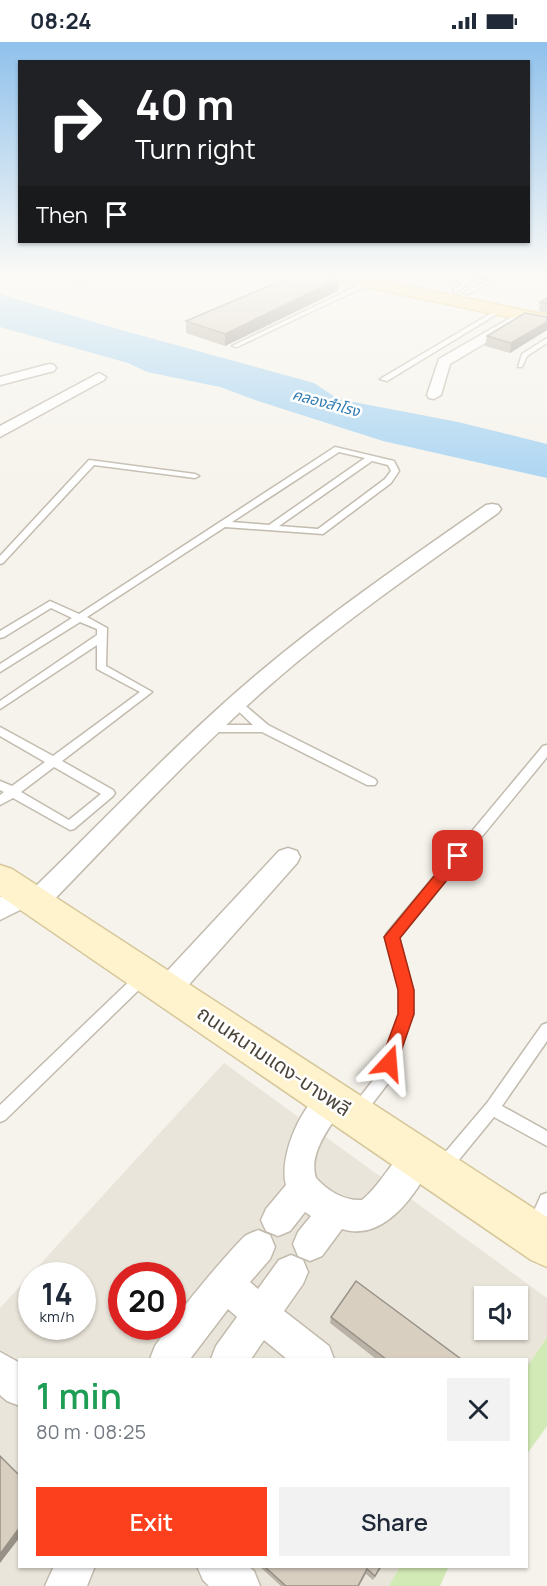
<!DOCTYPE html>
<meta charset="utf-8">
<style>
body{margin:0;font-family:Manrope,"Noto Sans Thai",sans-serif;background:#f2f2f3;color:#1f2937;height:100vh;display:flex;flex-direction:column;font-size:22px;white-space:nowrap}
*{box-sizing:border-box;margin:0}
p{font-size:20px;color:#747a83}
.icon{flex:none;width:33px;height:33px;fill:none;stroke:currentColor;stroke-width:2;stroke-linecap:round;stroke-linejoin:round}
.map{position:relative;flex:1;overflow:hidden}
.side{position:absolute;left:18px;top:1316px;width:510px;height:210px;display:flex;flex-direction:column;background:#fff;border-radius:0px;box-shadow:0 2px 4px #0004}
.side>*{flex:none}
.hud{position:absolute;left:18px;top:18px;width:512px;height:183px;border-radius:0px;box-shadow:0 2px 4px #0004;background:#202124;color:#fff;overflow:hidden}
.fabs{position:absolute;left:474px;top:1244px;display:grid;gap:12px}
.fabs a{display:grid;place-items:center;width:54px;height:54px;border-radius:0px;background:#fff;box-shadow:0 2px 4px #0004;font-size:30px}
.speed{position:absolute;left:18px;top:1220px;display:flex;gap:12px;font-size:30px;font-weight:700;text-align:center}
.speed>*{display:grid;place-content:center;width:78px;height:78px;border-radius:50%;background:#fff;box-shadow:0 2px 4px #0004;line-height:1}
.speed small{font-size:15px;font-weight:400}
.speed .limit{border:9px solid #d22;background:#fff;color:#111}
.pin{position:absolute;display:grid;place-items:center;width:51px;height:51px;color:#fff;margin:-26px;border-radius:12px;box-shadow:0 3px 9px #0006}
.me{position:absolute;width:66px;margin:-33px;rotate:19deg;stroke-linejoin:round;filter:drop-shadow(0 0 4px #0008)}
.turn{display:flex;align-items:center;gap:21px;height:126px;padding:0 18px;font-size:27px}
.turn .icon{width:78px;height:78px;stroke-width:2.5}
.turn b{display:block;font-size:42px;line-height:51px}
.then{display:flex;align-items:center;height:57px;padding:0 18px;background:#0003;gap:12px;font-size:22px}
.round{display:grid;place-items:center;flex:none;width:63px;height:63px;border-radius:0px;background:#f2f2f3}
.headline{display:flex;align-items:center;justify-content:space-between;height:102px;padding:0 18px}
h1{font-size:36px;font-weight:600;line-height:45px;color:#1e9e55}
.button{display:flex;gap:12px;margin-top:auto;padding:12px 18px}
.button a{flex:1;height:69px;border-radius:0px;background:#fc3f1d;color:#fff;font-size:24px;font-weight:600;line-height:69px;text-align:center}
.button a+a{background:#f2f2f3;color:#1f2937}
.status{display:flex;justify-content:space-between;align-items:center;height:42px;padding:0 30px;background:#fff;direction:ltr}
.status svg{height:16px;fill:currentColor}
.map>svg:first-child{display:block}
.residential{fill:#eae5da;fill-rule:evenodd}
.green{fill:#d2eab5}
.water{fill:#a9d4f2}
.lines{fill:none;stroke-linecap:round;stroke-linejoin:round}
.lane-casing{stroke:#c2bbae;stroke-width:3}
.street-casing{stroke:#c2bbae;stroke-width:3}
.secondary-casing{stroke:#d6c79b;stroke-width:3}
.primary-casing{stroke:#e6c16a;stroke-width:3}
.lane{fill:#fff;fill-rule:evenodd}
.street{fill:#fff;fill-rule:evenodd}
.secondary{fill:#fff3cd;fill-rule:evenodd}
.primary{fill:#ffe39c;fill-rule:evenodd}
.wall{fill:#bab2a6}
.shaded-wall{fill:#979187}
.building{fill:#d8cfc1;stroke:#979187;stroke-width:1.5}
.route{fill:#fc3f1d;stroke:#a42913;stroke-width:1.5}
.labels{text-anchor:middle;stroke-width:5;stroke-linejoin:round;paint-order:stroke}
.far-water-label{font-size:15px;font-style:italic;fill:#2e7ab2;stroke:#fff}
.near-street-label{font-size:20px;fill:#4b4439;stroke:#fff}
</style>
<div class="status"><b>08:24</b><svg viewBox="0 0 49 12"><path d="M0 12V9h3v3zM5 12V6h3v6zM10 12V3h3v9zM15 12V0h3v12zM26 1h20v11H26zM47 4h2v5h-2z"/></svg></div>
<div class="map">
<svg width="547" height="1544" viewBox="0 0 547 1544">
<rect width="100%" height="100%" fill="#f6f3ec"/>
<path class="residential" d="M224,1021L547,1256V1295L527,1325L526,1317H20V1524H400L389,1544H0V1266ZM32,1233H82V1284H32ZM122,1233H172V1284H122ZM484,1254H518V1287H484Z"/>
<path class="green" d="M547,1295V1384L527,1412V1325Z
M400,1524H449L440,1544H389Z"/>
<path class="water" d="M0,252L114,286L314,341L338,357L458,380L547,402V436L383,399L258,359L220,345L147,330L128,321L0,285Z"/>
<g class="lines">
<g class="lane-casing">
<path id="lane" d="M70,232H76L74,234C86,236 95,231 107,232L85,240L68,236Z
M428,232H439L472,239L455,251L453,248L464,240Z
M501,232H508L468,252L463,251Z
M370,238L372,241L237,305L232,304Z
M500,266L503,268L502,269L387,339L380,337Z
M547,296V301L527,314L522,325H518L522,312Z
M335,405L394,419L399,429L391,441L323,492L225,485L87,575L107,586L106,624L152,650L62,719L113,748L115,751L113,754L74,787L70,788L13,756L0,763V753L4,750L0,748V739L12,744L45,720L0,694V685L53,714L140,650L97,627V603L0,667V659L97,593V587L80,580L0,630V622L72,576L51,566L4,595L0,596V589L50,559L79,572ZM339,410L365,416L269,483L232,480ZM372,419L388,423L391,429L385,437L318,487L279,484ZM54,725L101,752L69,778L21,750Z
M89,418L195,432L199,434L195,436L94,423L3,521L0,522V514Z
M237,659L241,660L268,683L375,737L377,740L375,743H367L262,690H205L203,687L205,684L209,683H253L233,664L232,662Z
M547,703V715L399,896L413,948V972L389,1040L362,1075L357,1077L352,1075L349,1070L352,1065L378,1032L399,972V948L385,895L387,891L543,704Z
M144,928L149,930L151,934L149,938L5,1078L0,1080V1063L139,930Z
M547,981V999L502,1064L547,1089V1104L494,1075L449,1130L443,1133L437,1130L435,1125L437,1120L487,1061L542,983Z
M547,1151V1177L541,1191L535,1193L529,1191L527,1185L541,1153Z"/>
</g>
<g class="street-casing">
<path id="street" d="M522,269L527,270L528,273L527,276L450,322L441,353L434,357L429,356L427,353L439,317Z
M49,322L54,323L56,326L54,329L0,343V335Z
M99,331L106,335L104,338L0,395V384Z
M492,462L498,463L501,467L498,471C421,526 342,580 270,643C190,713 119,791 45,867L36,870L26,865L0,878V855L25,843L34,846C107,775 177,700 255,634C328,572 407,518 486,463Z
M288,806L297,809L300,815L297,821L177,956L167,960L157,956L153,948L157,940L279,809Z
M331,1044L342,1048L346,1058C335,1081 307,1108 316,1136C328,1149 344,1159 362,1158C383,1142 394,1110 418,1101L429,1106L434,1116C419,1149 385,1201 342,1187L322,1214L310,1219L298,1214L293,1202L298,1190L311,1174L305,1170L290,1189L278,1194L266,1189L261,1178L266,1167L286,1143C278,1115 303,1055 331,1044Z
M258,1188L270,1193L275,1205L270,1217L250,1240L258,1247L279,1218L291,1213L303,1218L308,1230L303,1242L284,1269L329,1304L334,1317H287L264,1298L251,1317H211L216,1304L237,1275L228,1267L190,1317H150L155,1304L169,1284H172C173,1274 235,1203 245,1194C249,1191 254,1190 258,1188Z
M0,1310L20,1321V1364L7,1359L0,1353Z
M54,1524H95L87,1544H45Z
M197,1524H248L254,1529L260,1544H209L203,1538Z"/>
</g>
<g class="secondary-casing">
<path id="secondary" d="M0,823L12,827L547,1175V1225L531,1218L0,854Z"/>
</g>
<g class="primary-casing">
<path id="primary" d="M320,232H350L547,273V283L328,237Z"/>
</g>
<use href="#lane" class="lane"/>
<use href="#street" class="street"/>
<use href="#secondary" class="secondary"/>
<use href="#primary" class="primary"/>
</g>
<path class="wall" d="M453,232H494L482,239Z
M338,249L225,304L186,291V279Z
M547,256V271L539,269L540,260Z
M547,280V288L510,311L485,304L487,294Z
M331,1275L461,1317H376L330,1281Z
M259,1524H382L373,1538L366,1532L359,1544H281Z"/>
<path class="shaded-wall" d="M483,232H494L482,239Z
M338,237V249L225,304V292Z
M547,280V288L510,311L511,301Z
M20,1485V1495L0,1521V1512Z"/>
<path class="building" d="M297,232H317L338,237L225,292L186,279Z
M547,256V261L540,260Z
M525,271L547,275V280L511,301L487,294Z
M356,1239L461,1317H386L331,1275Z
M0,1414L20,1434V1485L0,1512Z
M264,1524H381L375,1534L367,1527L358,1544H286Z"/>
<linearGradient id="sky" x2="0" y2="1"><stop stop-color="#8fc1ec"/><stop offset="0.52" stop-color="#fbfaf6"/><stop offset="1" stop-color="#fbfaf6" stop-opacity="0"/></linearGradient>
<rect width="547" height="448" fill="url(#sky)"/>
<path class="route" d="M458,809L463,811L465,814L463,818L400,896L414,948V972L397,1021L395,1027L389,1029L383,1027L380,1021L398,972V948L384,895L453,811Z"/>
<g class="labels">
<g class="far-water-label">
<text transform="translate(326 361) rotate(15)" y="5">คลองสำโรง</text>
</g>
<g class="near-street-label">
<text transform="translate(274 1019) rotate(34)" y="7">ถนนหนามแดง-บางพลี</text>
</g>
</g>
</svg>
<div class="fabs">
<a><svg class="icon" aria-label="sound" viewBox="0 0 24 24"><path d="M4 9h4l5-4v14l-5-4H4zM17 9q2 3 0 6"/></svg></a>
</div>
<div class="speed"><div>14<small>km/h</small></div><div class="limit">20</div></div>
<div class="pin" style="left:458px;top:814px;background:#d93025"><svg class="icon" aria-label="arrive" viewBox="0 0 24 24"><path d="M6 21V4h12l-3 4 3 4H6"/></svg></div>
<svg class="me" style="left:389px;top:1021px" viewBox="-20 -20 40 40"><path d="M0-17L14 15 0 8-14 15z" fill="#fc3f1d" stroke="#fff" stroke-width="4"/></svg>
<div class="hud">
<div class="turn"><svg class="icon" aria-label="right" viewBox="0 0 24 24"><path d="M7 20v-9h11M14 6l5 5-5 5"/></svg><div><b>40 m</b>Turn right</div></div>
<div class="then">Then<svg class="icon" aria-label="arrive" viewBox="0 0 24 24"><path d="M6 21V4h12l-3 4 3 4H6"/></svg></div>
</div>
<section class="side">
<div class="headline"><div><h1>1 min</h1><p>80 m · 08:25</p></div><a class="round"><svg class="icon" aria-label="close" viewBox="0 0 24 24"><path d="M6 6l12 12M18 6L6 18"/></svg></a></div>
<div class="button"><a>Exit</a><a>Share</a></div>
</section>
</div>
